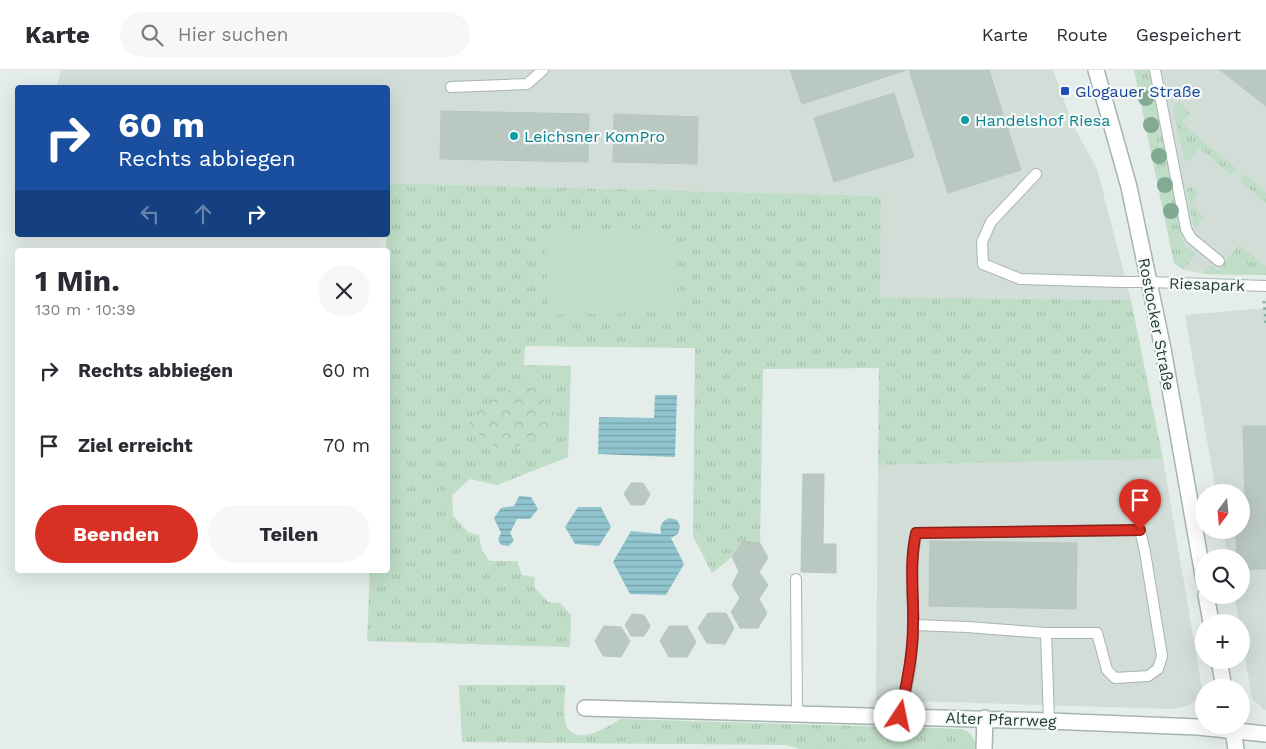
<!DOCTYPE html>
<html lang="de">
<meta charset="utf-8">
<style>
body{margin:0;font-family:"Work Sans",sans-serif;background:#f7f7f7;color:#2b2b33;height:100vh;display:flex;flex-direction:column;font-size:19px;white-space:nowrap}
*{box-sizing:border-box;margin:0}
p{font-size:16px;color:#7c7c81}
.icon{flex:none;width:28px;height:28px;fill:none;stroke:currentColor;stroke-width:2;stroke-linecap:round;stroke-linejoin:round}
.map{position:relative;flex:1;overflow:hidden}
.details{position:absolute;left:15px;top:178px;width:375px;height:325px;display:flex;flex-direction:column;background:#fff;border-radius:5px;box-shadow:0 5px 20px #0002}
.details>*{flex:none}
.top-card{position:absolute;left:15px;top:15px;width:375px;height:152px;border-radius:5px;box-shadow:0 5px 20px #0002;background:#1a4fa0;color:#fff;overflow:hidden}
.needle{width:32px;rotate:196deg}
.tools{position:absolute;left:1195px;top:414px;display:grid;gap:10px}
.tools a{display:grid;place-items:center;width:55px;height:55px;border-radius:50%;background:#fff;box-shadow:0 5px 20px #0002;font-size:25px}
.pin{position:absolute;display:grid;place-items:center;width:42px;height:42px;color:#fff;margin:-51px -21px;border-radius:50% 50% 50% 0;rotate:-45deg;box-shadow:0 0 5px #0007}
.pin .icon{rotate:45deg}
.me{position:absolute;width:55px;margin:-28px;rotate:11deg;stroke-linejoin:round;filter:drop-shadow(0 0 4px #0008)}
.turn{display:flex;align-items:center;gap:18px;height:105px;padding:0 20px;font-size:22px}
.turn .icon{width:65px;height:65px;stroke-width:2.5}
.turn b{display:block;font-size:35px;line-height:42px}
.lanes{display:flex;align-items:center;height:48px;padding:0 20px;background:#0003;justify-content:center;gap:25px;direction:ltr}
.lanes .off{opacity:.35}
.round{display:grid;place-items:center;flex:none;width:52px;height:52px;border-radius:26px;background:#f7f7f7}
.head{display:flex;align-items:center;justify-content:space-between;height:85px;padding:0 20px}
h1{font-size:30px;font-weight:700;line-height:38px}
.button{display:flex;gap:10px;margin-top:auto;padding:10px 20px}
.button a{flex:1;height:58px;border-radius:30px;background:#d93025;color:#fff;font-size:20px;font-weight:700;line-height:58px;text-align:center}
.button a+a{background:#f7f7f7;color:#2b2b33}
ul{padding:0;list-style:none}
li{display:flex;align-items:center;gap:15px;height:75px;padding:0 20px}
li div{flex:1}
li b{display:block;font-size:19px}
li em{font-style:normal}
header{display:flex;align-items:center;gap:30px;box-sizing:border-box;height:70px;padding:0 25px;background:#fff;border-bottom:1px solid #e1e1e2}
header strong{font-size:24px}
nav{display:flex;gap:28px;margin-inline-start:auto;font-size:18px}
.search{width:350px;height:45px;background:#f7f7f7;display:flex;align-items:center;gap:12px;box-sizing:border-box;padding:0 18px;border-radius:28px;color:#7c7c81;font-size:19px}
.map>svg:first-child{display:block}
.built{fill:#d3ddd8}
.grass{fill:url(#grass-tufts)}
.park{fill:url(#park-crowns)}
.pitch{fill:#bfddc7}
.water{fill:url(#water-rules)}
.building{fill:#bac8c2;stroke:#b7c6c0}
.lines{fill:none;stroke-linecap:round;stroke-linejoin:round}
.service-casing{stroke:#a7b5b0;stroke-width:12}
.minor-casing{stroke:#a7b5b0;stroke-width:18}
.tertiary-casing{stroke:#a7b5b0;stroke-width:18}
.path{stroke:#87afa3;stroke-width:3;stroke-dasharray:2.5 4;stroke-linecap:butt}
.service{stroke:#fff;stroke-width:10}
.minor{stroke:#fff;stroke-width:15}
.tertiary{stroke:#fff;stroke-width:15}
.tree{fill:#82a992}
.route-casing{stroke:#8d1f18;stroke-width:12}
.route{stroke:#d93025;stroke-width:9}
.transit-dot{fill:#1a4fb4;stroke:#f5f9f7;stroke-width:2}
.culture-dot{fill:#0f9aa8;stroke:#f5f9f7;stroke-width:2}
.labels{text-anchor:middle;stroke-width:4.5;stroke-linejoin:round;paint-order:stroke}
.transit-label{font-size:16px;fill:#164399;stroke:#f5f9f7;text-anchor:start}
.culture-label{font-size:16px;fill:#0d838f;stroke:#f5f9f7;text-anchor:start}
.street-label{font-size:16px;fill:#253e37;stroke:#f5f9f7}
</style>
<header>
<strong>Karte</strong>
<div class="search"><svg class="icon" aria-label="search" viewBox="0 0 24 24"><circle cx="10" cy="10" r="6"/><path d="M15 15l6 6"/></svg>Hier suchen</div>
<nav><a>Karte</a><a>Route</a><a>Gespeichert</a></nav>
</header>
<div class="map">
<svg width="1266" height="679" viewBox="0 0 1266 679">
<defs>
<pattern id="grass-tufts" width="24" height="20" patternUnits="userSpaceOnUse" patternTransform="scale(1.25)"><rect width="24" height="20" fill="#bfddc7"/><path d="M3 7l-1-3M5 7V3M7 7l1-3M15 17l-1-3M17 17v-4M19 17l1-3" fill="none" stroke="#a4bfac"/></pattern>
<pattern id="park-crowns" width="20" height="18" patternUnits="userSpaceOnUse" patternTransform="scale(1.25)"><rect width="20" height="18" fill="#bfddc7"/><path d="M2 6a3 3 0 1 1 6 0M12 15a3 3 0 1 1 6 0" fill="none" stroke="#a4bfac"/></pattern>
<pattern id="water-rules" width="6" height="5" patternUnits="userSpaceOnUse" patternTransform="scale(1.25)"><rect width="6" height="5" fill="#90c4ce"/><path d="M0 2.5h6" fill="none" stroke="#75a1a8"/></pattern>
</defs>
<rect width="100%" height="100%" fill="#e4ede9"/>
<path class="built" d="M61,0H1053L1073,55L1097,99L1131,230L879,227L881,126L388,113V18H56Z
M1134,0H1266V205L1203,204L1184,200L1174,193Z
M1266,238V640H1264L1252,628L1241,564V552H1239L1234,525H1241V488L1228,487L1223,460H1241V422H1216L1185,245Z
M1163,389L1202,619L1196,631L1187,636L1173,639L876,630L878,395Z"/>
<path class="grass" d="M1134,0H1148L1184,175L1196,184L1184,200L1174,193Z
M1179,33L1190,42L1182,53L1237,99L1232,105L1199,78L1188,92L1184,89L1173,39L1174,34Z
M1244,104L1266,122V133L1239,110Z
M389,113L881,126L880,227L1131,230L1163,389L878,395L879,298L763,299L760,473L743,471L732,487L712,503L693,466L695,278L525,276L524,295L571,296L568,387L497,415L470,409L452,425L453,446L468,462L479,465L482,481L490,491H517L522,505L535,507L534,517L548,532L560,533L571,545L570,577L367,571L370,500H388V180H386Z
M1191,117L1199,123L1191,136L1205,147L1195,160L1186,120Z
M1239,175L1266,196V205L1203,204L1210,195L1218,201Z
M459,615H565C565,626 563,640 565,651C571,679 606,659 620,649L962,659L970,663L975,672V679H800L786,675L462,672Z"/>
<path class="park" d="M526,309L557,346L553,362L503,382L468,356L477,339Z"/>
<path class="pitch" d="M546,163H674L675,242L547,245Z"/>
<path class="water" d="M655,325H677L675,387L598,384L599,347L654,348Z
M519,426L531,427L538,439L530,449H517L510,463L514,470L509,476L501,475L498,469L501,463L494,448L501,438L514,436Z
M578,437H601L611,457L599,476L575,474L565,457Z
M669,448L677,450L680,456L678,464L671,468L684,494L666,525L630,524L613,492L631,461L661,464C660,455 661,452 669,448Z"/>
<path class="building" d="M790,0H907L802,34Z
M909,0H989L1021,100L948,123Z
M1220,0H1266V36Z
M894,23L914,87L834,112L814,48Z
M441,41L589,44L588,92L440,89Z
M614,44L698,47L697,94L613,92Z
M1243,356H1266V499H1241V488H1237L1236,460H1241V430H1245Z
M803,404H824L823,474H836V503L801,502Z
M631,413H643L650,424L644,435H631L624,424Z
M743,471L760,473L768,488L759,502L739,501L732,487Z
M930,471L1077,473L1076,539L929,536Z
M739,501L759,502L768,515L759,529L740,528L732,515Z
M740,528L759,529L767,543L758,558H740L731,542Z
M708,543H726L734,558L725,574L707,573L698,558Z
M632,544L644,545L650,556L644,566H631L625,555Z
M604,556L621,557L630,571L621,587L603,586L595,571Z
M669,556H687L696,572L687,587H669L660,571Z"/>
<g class="lines">
<g class="service-casing">
<path id="service" d="M1155,0L1186,159L1191,168L1219,191
M451,17L527,14L543,0
M1036,104L991,152L982,172L983,194L1020,209L1120,212H1149L1266,216
M796,509L797,643
M914,555C912,524 909,493 917,463L1140,460L1145,482L1162,586L1158,599L1148,606L1115,608L1107,600L1097,563H1046
M900,646L910,601L914,555L967,557L1046,563L1049,651"/>
</g>
<g class="minor-casing">
<path id="minor" d="M585,638L1049,651L1198,657L1266,664
M984,679L985,648"/>
</g>
<g class="tertiary-casing">
<path id="tertiary" d="M1096,0L1129,117L1149,212L1163,279L1204,511
M1206,525L1211,552
M1219,590L1224,618
M1232,655L1236,679"/>
</g>
<path class="path" d="M1264,231L1266,255"/>
<use href="#service" class="service"/>
<use href="#minor" class="minor"/>
<use href="#tertiary" class="tertiary"/>
</g>
<g class="tree">
<circle cx="1146" cy="28" r="8"/>
<circle cx="1151" cy="55" r="8"/>
<circle cx="1159" cy="86" r="8"/>
<circle cx="1165" cy="115" r="8"/>
<circle cx="1171" cy="141" r="8"/>
</g>
<g class="lines">
<g class="route-casing">
<path id="route" d="M900,646C906,616 913,586 913,555C914,523 909,494 916,463L1140,460"/>
</g>
<use href="#route" class="route"/>
</g>
<rect class="transit-dot" x="1060" y="16" width="10" height="10" rx="2.5"/>
<g class="culture-dot">
<circle cx="965" cy="50" r="5"/>
<circle cx="514" cy="66" r="5"/>
</g>
<g class="labels">
<g class="transit-label">
<text x="1075" y="27">Glogauer Straße</text>
</g>
<g class="culture-label">
<text x="975" y="56">Handelshof Riesa</text>
<text x="524" y="72">Leichsner KomPro</text>
</g>
<g class="street-label">
<text transform="translate(1207 214) rotate(2)" y="6">Riesapark</text>
<text transform="translate(1157 254) rotate(79)" y="6">Rostocker Straße</text>
<text transform="translate(1001 649) rotate(2)" y="6">Alter Pfarrweg</text>
</g>
</g>
</svg>
<div class="tools">
<a><svg class="needle" viewBox="-14 -14 28 28"><path d="M0-13l5 13h-10z" fill="#e53935"/><path d="M0 13l5-13h-10z" fill="#7c7c81"/></svg></a>
<a><svg class="icon" aria-label="search" viewBox="0 0 24 24"><circle cx="10" cy="10" r="6"/><path d="M15 15l6 6"/></svg></a>
<a>+</a>
<a>−</a>
</div>
<div class="pin" style="left:1140px;top:460px;background:#d93025"><svg class="icon" aria-label="arrive" viewBox="0 0 24 24"><path d="M6 21V4h12l-3 4 3 4H6"/></svg></div>
<svg class="me" style="left:900px;top:646px" viewBox="-20 -20 40 40"><circle r="19" fill="#fff"/><path d="M0-13L10 11 0 6-10 11z" fill="#d93025"/></svg>
<div class="top-card">
<div class="turn"><svg class="icon" aria-label="right" viewBox="0 0 24 24"><path d="M7 20v-9h11M14 6l5 5-5 5"/></svg><div><b>60 m</b>Rechts abbiegen</div></div>
<div class="lanes"><svg class="icon off" aria-label="left" viewBox="0 0 24 24"><path d="M17 20v-9H6M10 6l-5 5 5 5"/></svg><svg class="icon off" aria-label="ahead" viewBox="0 0 24 24"><path d="M12 20V5M6 11l6-6 6 6"/></svg><svg class="icon" aria-label="right" viewBox="0 0 24 24"><path d="M7 20v-9h11M14 6l5 5-5 5"/></svg></div>
</div>
<section class="details">
<div class="head"><div><h1>1 Min.</h1><p>130 m · 10:39</p></div><a class="round"><svg class="icon" aria-label="close" viewBox="0 0 24 24"><path d="M6 6l12 12M18 6L6 18"/></svg></a></div>
<ul>
<li><svg class="icon" aria-label="right" viewBox="0 0 24 24"><path d="M7 20v-9h11M14 6l5 5-5 5"/></svg><div><b>Rechts abbiegen</b></div><em>60 m</em></li>
<li><svg class="icon" aria-label="arrive" viewBox="0 0 24 24"><path d="M6 21V4h12l-3 4 3 4H6"/></svg><div><b>Ziel erreicht</b></div><em>70 m</em></li>
</ul>
<div class="button"><a>Beenden</a><a>Teilen</a></div>
</section>
</div>
